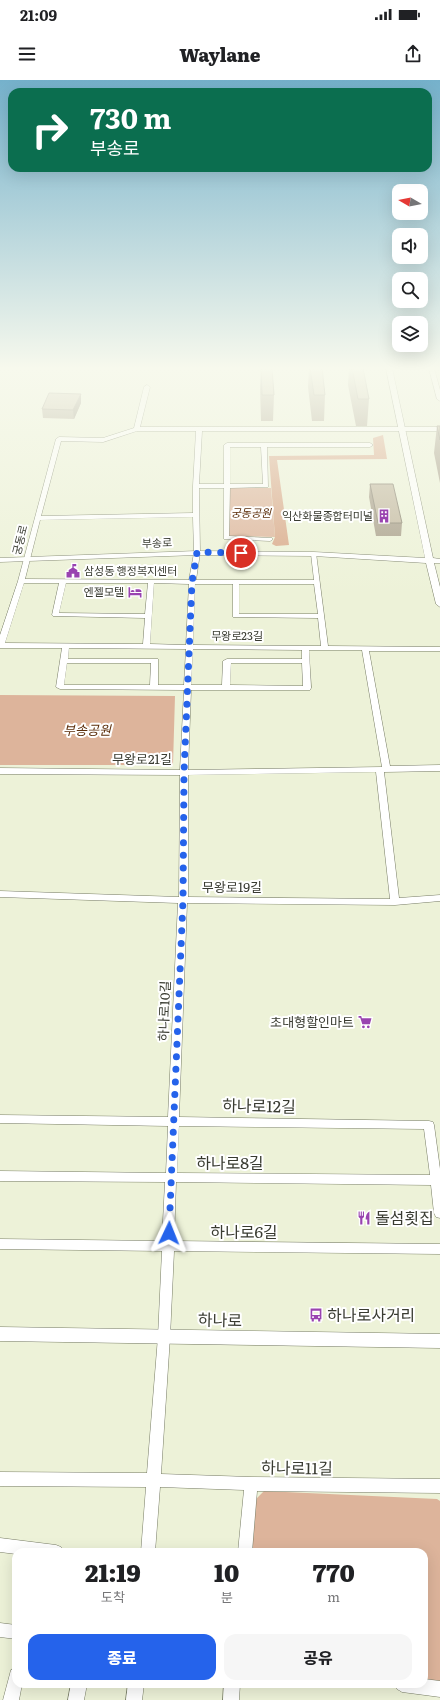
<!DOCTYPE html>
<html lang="ko">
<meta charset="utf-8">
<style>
body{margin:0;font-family:Literata,"Noto Sans KR",serif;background:#f6f6f6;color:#202124;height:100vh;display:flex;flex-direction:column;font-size:15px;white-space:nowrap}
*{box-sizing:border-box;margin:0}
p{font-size:13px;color:#757577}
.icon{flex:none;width:22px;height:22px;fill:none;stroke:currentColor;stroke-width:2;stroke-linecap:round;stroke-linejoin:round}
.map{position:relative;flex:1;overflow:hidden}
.drawer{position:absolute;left:12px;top:1468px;width:416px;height:140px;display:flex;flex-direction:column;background:#fff;border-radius:12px;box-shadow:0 4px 16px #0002}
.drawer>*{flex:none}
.banner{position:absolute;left:8px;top:8px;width:424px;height:84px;border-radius:12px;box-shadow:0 4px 16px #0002;background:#0b6e4f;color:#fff;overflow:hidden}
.needle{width:26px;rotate:279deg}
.tools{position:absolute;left:392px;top:104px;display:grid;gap:8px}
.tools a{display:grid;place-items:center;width:36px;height:36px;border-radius:8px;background:#fff;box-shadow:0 4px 16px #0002;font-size:20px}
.pin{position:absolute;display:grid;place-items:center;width:34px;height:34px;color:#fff;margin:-17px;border:2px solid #fff;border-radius:50%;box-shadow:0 1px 4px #0007}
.me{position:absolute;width:44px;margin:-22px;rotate:2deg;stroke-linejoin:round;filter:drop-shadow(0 0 3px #0008)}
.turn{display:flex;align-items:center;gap:14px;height:84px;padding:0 16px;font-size:18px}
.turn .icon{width:52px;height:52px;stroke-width:2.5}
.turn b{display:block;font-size:28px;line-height:34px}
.eta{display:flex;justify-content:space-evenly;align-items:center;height:68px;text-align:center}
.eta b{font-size:24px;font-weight:800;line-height:28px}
.button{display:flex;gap:8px;margin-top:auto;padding:8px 16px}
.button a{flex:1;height:46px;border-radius:12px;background:#2563eb;color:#fff;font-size:16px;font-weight:800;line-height:46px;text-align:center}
.button a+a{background:#f6f6f6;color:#202124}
.status{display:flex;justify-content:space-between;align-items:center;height:28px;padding:0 20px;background:#fff;direction:ltr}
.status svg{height:11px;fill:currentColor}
header{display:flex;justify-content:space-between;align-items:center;height:52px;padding:0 16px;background:#fff;font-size:18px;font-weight:800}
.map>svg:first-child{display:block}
.green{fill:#ddb49b}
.forest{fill:#d9a889}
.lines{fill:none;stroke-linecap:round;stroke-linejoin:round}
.minor-casing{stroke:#777c65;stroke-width:1}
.tertiary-casing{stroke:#777c65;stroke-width:1}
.minor{fill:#fff;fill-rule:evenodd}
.tertiary{fill:#fff;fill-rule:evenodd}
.wall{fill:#a79d89}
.shaded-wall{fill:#88806f}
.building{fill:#c2b79f;stroke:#88806f}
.route{stroke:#2563eb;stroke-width:7;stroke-dasharray:0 12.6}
.labels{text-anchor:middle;stroke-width:4;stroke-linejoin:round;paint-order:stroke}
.far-park-label{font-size:11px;font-style:italic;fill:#5b2d09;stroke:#fff}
.far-poi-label{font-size:11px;fill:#393b31;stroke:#fff;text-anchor:end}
.far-street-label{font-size:11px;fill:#393b31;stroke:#fff}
.park-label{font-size:13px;font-style:italic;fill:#5b2d09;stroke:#fff}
.street-label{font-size:13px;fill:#393b31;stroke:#fff}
.poi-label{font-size:13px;fill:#393b31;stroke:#fff;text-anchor:end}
.near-street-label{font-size:16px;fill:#393b31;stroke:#fff}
.near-poi-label{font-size:16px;fill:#393b31;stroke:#fff;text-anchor:start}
</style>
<div class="status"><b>21:09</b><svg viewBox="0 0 49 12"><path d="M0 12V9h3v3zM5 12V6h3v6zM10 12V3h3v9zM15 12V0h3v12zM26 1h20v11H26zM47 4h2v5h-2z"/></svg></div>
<header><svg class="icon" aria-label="menu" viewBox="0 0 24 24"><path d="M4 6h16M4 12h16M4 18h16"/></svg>Waylane<svg class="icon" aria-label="share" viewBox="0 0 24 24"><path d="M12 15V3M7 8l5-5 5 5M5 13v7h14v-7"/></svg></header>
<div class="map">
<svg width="440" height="1620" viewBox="0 0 440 1620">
<rect width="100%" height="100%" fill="#edf2d8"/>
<path class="green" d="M229,408H271L275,457L229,456Z
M0,615L175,616L173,685H0Z
M264,1411L437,1419L440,1421V1606L424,1604V1472H250L254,1421Z"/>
<path class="forest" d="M383,355L387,379L277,380L289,465L276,466L272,464L275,457L269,376L374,375L373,358Z"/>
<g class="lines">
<g class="minor-casing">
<path id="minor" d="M429,288H434L440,310V321L437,319Z
M147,305L150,307L140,347H440V351H202L199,404H224V365L227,363H370L373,365L370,367H267L268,407L230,408L229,456L272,458V460L270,461L224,459V408H199L200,473L196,500H314L311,474L316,473L328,566L440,567V571H369L390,686L440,685V691L384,692L399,818L440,815V821L395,825L187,823L179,1037L429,1041L433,1042L434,1045L440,1089V1138L436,1137L434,1133L431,1105L176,1102L174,1161L440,1164V1174L174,1171L170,1257L161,1394L251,1397L440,1399V1413L257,1411L252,1472H238L244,1410L160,1407L155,1472H141L146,1407L0,1406V1392L147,1393L158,1257L162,1171L0,1169V1159L162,1161L165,1102L0,1101V1091L166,1093L168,1046L0,1043V1035L168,1037L178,823L0,817V811L179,817L180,695L0,694V688L180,690L184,610L60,609L56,607L62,568H0V555L18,501L56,359L59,357L103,358L134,348L144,307ZM137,351H196L193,406V433L41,436L61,361L103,362ZM230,367H261L263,404H230ZM193,437L194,473L189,500L25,499L40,440ZM24,503H59L52,535L53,536L145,538L143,564L5,563ZM66,503H148L145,534L59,533ZM154,503L189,504L186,565L150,564ZM195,504H233V537L318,538L321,566L193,565ZM239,504H314L318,534H239ZM69,568L186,569L184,605H158V579H68ZM193,569L302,570V579H227L223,581L222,605H191ZM309,570H362L382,687L188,690L191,610H310L311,608ZM67,583H151L150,605H64ZM231,583H302L303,606L230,605ZM376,692L390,819L188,817V695ZM179,1046L424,1049L430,1095L177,1093Z
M0,1458L56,1465L61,1467L63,1472H16V1474L0,1472Z
M0,1543L16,1545V1559L0,1557Z
M16,1588V1604H22L19,1620H3L11,1590Z
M424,1599L440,1601V1617L402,1612L397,1609L394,1604H424Z
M71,1604H87L84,1620H68Z
M128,1604H144L142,1620H126Z
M224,1604H240L239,1620H223Z"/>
</g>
<g class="tertiary-casing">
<path id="tertiary" d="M386,288H392L433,478L440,479V483H434L440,507V527L436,524L426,483L314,476L197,475L0,482V478L197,471L314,472L425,478Z
M0,1247L440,1254V1268L0,1261Z"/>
</g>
<use href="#minor" class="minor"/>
<use href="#tertiary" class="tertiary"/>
</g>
<path class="wall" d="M261,288H272L274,315L273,341H261L260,307Z
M309,288H322L325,315L324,341H312L308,307Z
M349,288H363L369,319L367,346H356L348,305Z
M81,323L74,339L43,338L42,329Z
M437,346H440V403L434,373Z
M370,404L402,443L401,456H376L369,417Z"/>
<path class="shaded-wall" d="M81,314V323L74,339L73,330Z"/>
<path class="building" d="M261,288H272L274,315H262Z
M310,288H322L325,315H314Z
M352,288H363L369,319H358Z
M49,313L81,314L73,330L42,329Z
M437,346H440V360Z
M370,404H393L402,443H378Z"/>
<linearGradient id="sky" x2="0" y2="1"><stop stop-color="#75b1cb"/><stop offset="0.56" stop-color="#f7f9ed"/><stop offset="1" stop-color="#f7f9ed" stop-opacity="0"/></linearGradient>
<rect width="440" height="515" fill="url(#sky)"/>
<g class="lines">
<path class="route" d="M169,1153L183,820L184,693L192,502L197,472L241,473"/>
</g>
<defs>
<g id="building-bare" transform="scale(1.08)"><path d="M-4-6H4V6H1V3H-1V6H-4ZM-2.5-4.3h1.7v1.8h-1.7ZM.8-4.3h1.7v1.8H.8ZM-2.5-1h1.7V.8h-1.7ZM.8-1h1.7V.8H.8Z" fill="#9943b0" stroke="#fff" stroke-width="2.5" paint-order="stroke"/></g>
<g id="civic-bare" transform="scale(1.08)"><path d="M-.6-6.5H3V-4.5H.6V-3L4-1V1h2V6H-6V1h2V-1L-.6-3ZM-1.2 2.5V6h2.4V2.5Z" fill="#9943b0" stroke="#fff" stroke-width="2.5" paint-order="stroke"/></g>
<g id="hotel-bare" transform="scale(1.08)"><path d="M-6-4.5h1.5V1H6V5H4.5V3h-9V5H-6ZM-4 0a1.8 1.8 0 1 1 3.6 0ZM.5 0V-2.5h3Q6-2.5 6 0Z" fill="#9943b0" stroke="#fff" stroke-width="2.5" paint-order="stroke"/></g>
<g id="supermarket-bare" transform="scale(1.08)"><path d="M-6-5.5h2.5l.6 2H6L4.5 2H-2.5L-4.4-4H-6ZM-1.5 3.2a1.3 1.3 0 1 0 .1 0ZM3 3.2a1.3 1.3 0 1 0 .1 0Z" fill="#9943b0" stroke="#fff" stroke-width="2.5" paint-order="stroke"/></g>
<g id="restaurant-bare" transform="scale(1.08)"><path d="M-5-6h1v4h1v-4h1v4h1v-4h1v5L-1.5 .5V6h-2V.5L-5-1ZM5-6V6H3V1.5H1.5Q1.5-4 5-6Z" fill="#9943b0" stroke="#fff" stroke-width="2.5" paint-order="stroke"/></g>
<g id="bus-bare" transform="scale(1.08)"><path d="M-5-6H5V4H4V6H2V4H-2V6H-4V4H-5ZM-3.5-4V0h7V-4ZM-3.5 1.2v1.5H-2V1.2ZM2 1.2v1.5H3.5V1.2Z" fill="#9943b0" stroke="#fff" stroke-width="2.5" paint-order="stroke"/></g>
</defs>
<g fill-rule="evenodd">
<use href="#building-bare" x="384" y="436"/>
<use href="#civic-bare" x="73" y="491"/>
<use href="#hotel-bare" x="135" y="512"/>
<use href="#supermarket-bare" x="365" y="942"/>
<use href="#restaurant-bare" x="364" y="1138"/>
<use href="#bus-bare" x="316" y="1235"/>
</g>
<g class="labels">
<g class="far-park-label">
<text x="251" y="437">궁동공원</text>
</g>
<g class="far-poi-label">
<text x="373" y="440">익산화물종합터미널</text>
<text x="84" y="495" text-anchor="start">삼성동 행정복지센터</text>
<text x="124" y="516">엔젤모텔</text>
</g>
<g class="far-street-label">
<text transform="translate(20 460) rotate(-76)" y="4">궁동로</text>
<text transform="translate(157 463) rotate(-2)" y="4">부송로</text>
<text x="237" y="560">무왕로23길</text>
</g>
<g class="park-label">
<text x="87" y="655">부송공원</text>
</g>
<g class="street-label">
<text x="142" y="684">무왕로21길</text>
<text x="232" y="812">무왕로19길</text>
<text transform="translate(164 931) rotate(-88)" y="5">하나로10길</text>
</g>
<g class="poi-label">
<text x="354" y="947">초대형할인마트</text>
</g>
<g class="near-street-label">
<text transform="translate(259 1026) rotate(1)" y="6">하나로12길</text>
<text x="230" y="1089">하나로8길</text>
<text x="244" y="1158">하나로6길</text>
<text transform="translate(220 1240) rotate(1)" y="6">하나로</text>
<text transform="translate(297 1388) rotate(1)" y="6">하나로11길</text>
</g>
<g class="near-poi-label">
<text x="375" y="1144">돌섬횟집</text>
<text x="327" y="1241">하나로사거리</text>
</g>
</g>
</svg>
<div class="tools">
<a><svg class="needle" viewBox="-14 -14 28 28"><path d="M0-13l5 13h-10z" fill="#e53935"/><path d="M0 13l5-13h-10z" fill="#757577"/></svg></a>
<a><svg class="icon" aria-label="sound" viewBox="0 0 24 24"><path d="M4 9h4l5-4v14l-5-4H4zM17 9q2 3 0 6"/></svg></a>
<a><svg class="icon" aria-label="search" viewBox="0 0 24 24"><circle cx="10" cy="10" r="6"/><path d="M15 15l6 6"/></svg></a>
<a><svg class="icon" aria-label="layers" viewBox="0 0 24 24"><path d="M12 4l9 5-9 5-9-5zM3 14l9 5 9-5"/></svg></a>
</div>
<div class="pin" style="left:241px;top:473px;background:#d93025"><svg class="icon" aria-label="arrive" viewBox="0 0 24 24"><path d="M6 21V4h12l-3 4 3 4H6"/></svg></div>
<svg class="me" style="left:169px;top:1153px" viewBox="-20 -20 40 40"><path d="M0-17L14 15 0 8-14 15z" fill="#2563eb" stroke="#fff" stroke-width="4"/></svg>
<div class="banner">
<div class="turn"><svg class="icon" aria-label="right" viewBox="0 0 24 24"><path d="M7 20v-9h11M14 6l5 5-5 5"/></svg><div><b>730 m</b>부송로</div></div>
</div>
<section class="drawer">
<div class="eta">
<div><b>21:19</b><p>도착</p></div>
<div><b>10</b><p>분</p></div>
<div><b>770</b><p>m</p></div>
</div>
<div class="button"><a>종료</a><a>공유</a></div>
</section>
</div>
